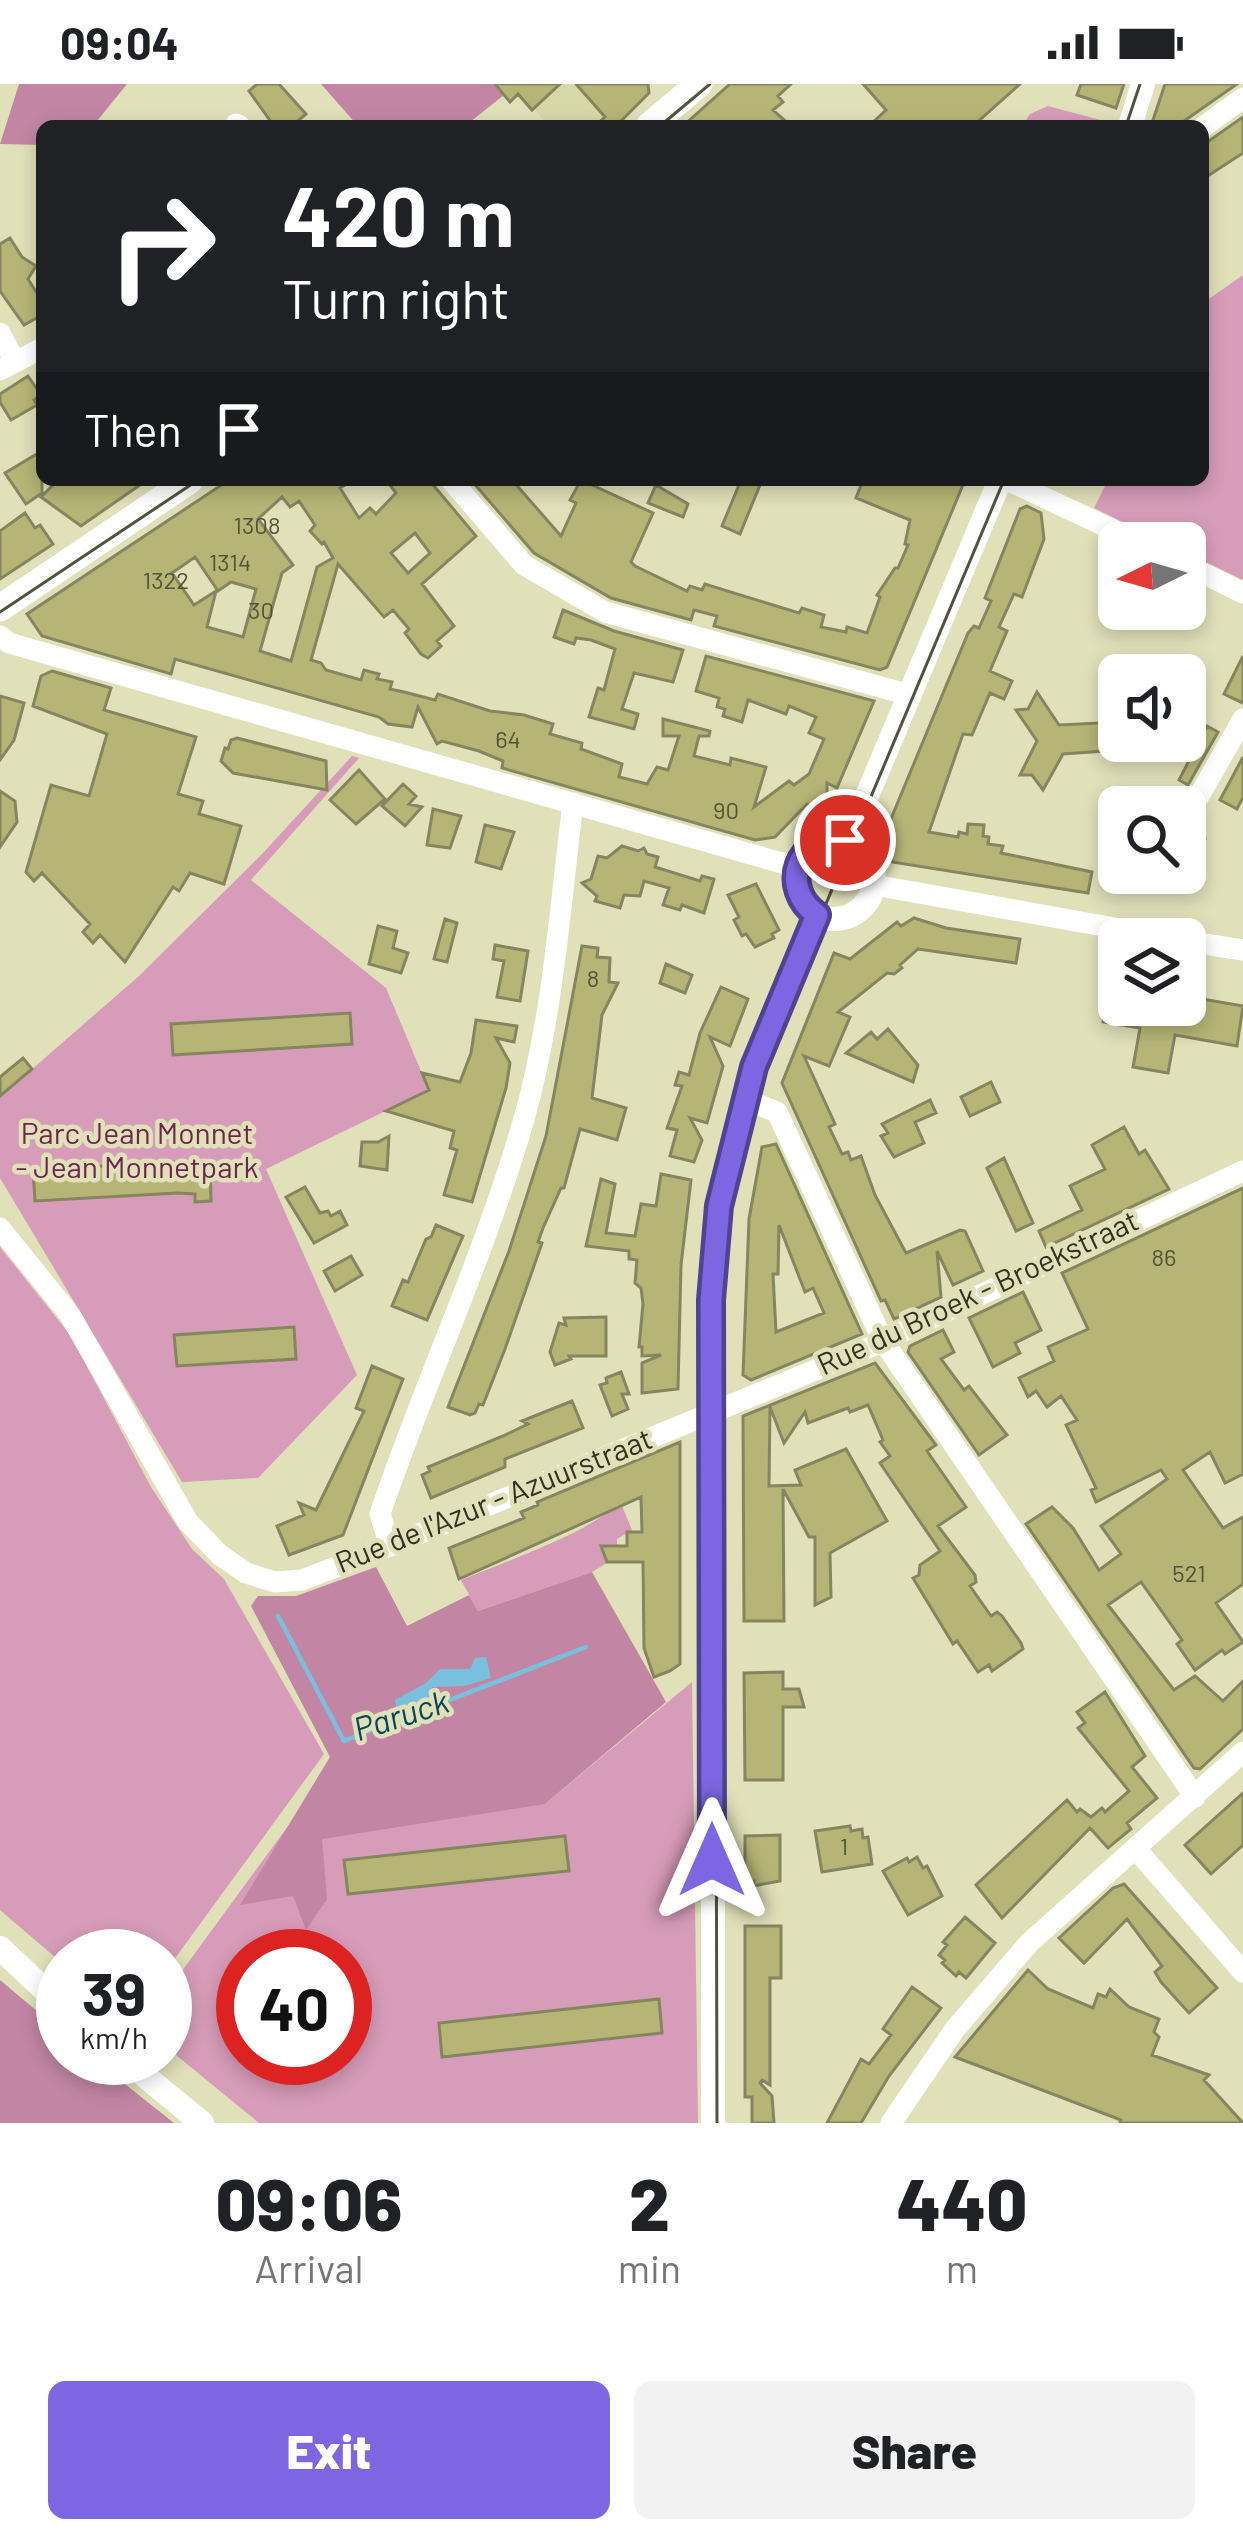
<!DOCTYPE html>
<style>
body{margin:0;font-family:Barlow,sans-serif;background:#f2f2f2;color:#202124;height:100vh;display:flex;flex-direction:column;font-size:45px;white-space:nowrap}
*{box-sizing:border-box;margin:0}
p{font-size:39px;color:#757577}
.icon{flex:none;width:66px;height:66px;fill:none;stroke:currentColor;stroke-width:2;stroke-linecap:round;stroke-linejoin:round}
.map{position:relative;height:2039px;overflow:hidden}
.details{display:flex;flex-direction:column;background:#fff;flex:1}
.details>*{flex:none}
.hud{position:absolute;left:36px;top:36px;width:1173px;height:366px;border-radius:18px;box-shadow:0 6px 18px #0003;background:#202124;color:#fff;overflow:hidden}
.needle{width:78px;rotate:265deg}
.buttons{position:absolute;left:1098px;top:438px;display:grid;gap:24px}
.buttons a{display:grid;place-items:center;width:108px;height:108px;border-radius:18px;background:#fff;box-shadow:0 6px 18px #0003;font-size:60px}
.speed{position:absolute;left:36px;top:1845px;display:flex;gap:24px;font-size:60px;font-weight:700;text-align:center}
.speed>*{display:grid;place-content:center;width:156px;height:156px;border-radius:50%;background:#fff;box-shadow:0 6px 18px #0003;line-height:1}
.speed small{font-size:30px;font-weight:400}
.speed .limit{border:18px solid #d22;background:#fff;color:#111}
.pin{position:absolute;display:grid;place-items:center;width:102px;height:102px;color:#fff;margin:-51px;border:6px solid #fff;border-radius:50%;box-shadow:0 3px 12px #0007}
.me{position:absolute;width:132px;margin:-66px;rotate:0deg;stroke-linejoin:round;filter:drop-shadow(0 0 9px #0008)}
.turn{display:flex;align-items:center;gap:42px;height:252px;padding:0 48px;font-size:54px}
.turn .icon{width:156px;height:156px;stroke-width:2.5}
.turn b{display:block;font-size:84px;line-height:102px}
.then{display:flex;align-items:center;height:114px;padding:0 48px;background:#0003;gap:24px;font-size:45px}
.eta{display:flex;justify-content:space-evenly;align-items:center;height:204px;text-align:center}
.eta b{font-size:72px;font-weight:800;line-height:84px}
.button{display:flex;gap:24px;margin-top:auto;padding:24px 48px}
.button a{flex:1;height:138px;border-radius:18px;background:#7c66e1;color:#fff;font-size:48px;font-weight:800;line-height:138px;text-align:center}
.button a+a{background:#f2f2f2;color:#202124}
.status{display:flex;justify-content:space-between;align-items:center;height:84px;padding:0 60px;background:#fff;direction:ltr}
.status svg{height:33px;fill:currentColor}
.map>svg:first-child{display:block}
.built{fill:#d7d8a8}
.green{fill:#d79cb9;fill-rule:evenodd}
.forest{fill:#c286a4}
.water{fill:#79c0df}
.lines{fill:none;stroke-linecap:round;stroke-linejoin:round}
.stream{stroke:#79c0df;stroke-width:4.5}
.building{fill:#b6b576;stroke:#858560;stroke-width:3;fill-rule:evenodd}
.minor{stroke:#fff;stroke-width:21}
.tertiary{stroke:#fff;stroke-width:24}
.secondary{stroke:#fff;stroke-width:27}
.tram{stroke:#52533f;stroke-width:3}
.route-casing{stroke:#514292;stroke-width:30}
.route{stroke:#7c66e1;stroke-width:21}
.labels{text-anchor:middle;stroke-width:9;stroke-linejoin:round;paint-order:stroke}
.number-label{font-size:24px;fill:#535338}
.park-label{font-size:30px;fill:#6e254f;stroke:#e0e1b9}
.street-label{font-size:30px;fill:#323223;stroke:#e0e1b9}
.water-label{font-size:33px;font-style:italic;fill:#07465c;stroke:#e0e1b9}
</style>
<div class="status"><b>09:04</b><svg viewBox="0 0 49 12"><path d="M0 12V9h3v3zM5 12V6h3v6zM10 12V3h3v9zM15 12V0h3v12zM26 1h20v11H26zM47 4h2v5h-2z"/></svg></div>
<div class="map">
<svg width="1243" height="2039" viewBox="0 0 1243 2039">
<rect width="100%" height="100%" fill="#e0e1b9"/>
<path class="built" d="M511,0H576L613,42H549Z"/>
<path class="green" d="M1048,22L1104,37L1107,42H1022L1030,30Z
M1243,191V496L1185,468V459H1166L1094,424L1108,396H1203V219Z
M352,672L359,674L251,796L386,904L429,1006L266,1085L357,1291L258,1394L182,1398L0,1094V1013L139,892L263,769Z
M0,1163L71,1252L151,1403L192,1465L224,1495L324,1670L165,1888V1872H63V1880L0,1826Z
M622,1422L632,1446L617,1455V1461H601L607,1479L592,1488L478,1527L461,1496C498,1481 536,1467 571,1450C590,1441 602,1431 622,1422Z
M692,1598L698,2039H259L165,1962V1910L335,1678L545,1720ZM243,1872H345V1974H243Z"/>
<path class="forest" d="M19,0H127L93,42H42V61L0,60Z
M321,0H495L504,11L465,42H358Z
M376,1483L407,1542L469,1511L478,1527L592,1488L666,1618L545,1720L322,1755L327,1815L306,1846L293,1812L240,1821L330,1673L251,1522L258,1512H296Z
M0,1896L63,1949V1974H92L174,2039H0Z"/>
<path class="water" d="M486,1573L491,1594L465,1602L432,1603L428,1616H420L413,1630L397,1628L395,1616L426,1599L440,1585H470L475,1574Z"/>
<g class="lines">
<path class="stream" d="M278,1532L344,1657L586,1563"/>
</g>
<path class="building" d="M257,0H279L306,30L292,42H274L249,7Z
M495,0H560L532,26L518,10L510,18Z
M576,0H648L649,9L616,42H595L605,33Z
M730,0H791L778,12L783,18L773,26L791,42H683Z
M863,0H1020L973,42H869L886,26Z
M1081,0H1124L1116,24L1077,11Z
M1165,0H1237L1177,42H1151Z
M1243,33V69L1203,95V61Z
M10,154L22,173L36,182L28,195L38,211L42,231L24,241L0,207V160Z
M28,292L41,311L34,316L37,321L11,336L0,318V310Z
M42,367V409L26,420L5,389Z
M58,396H147L81,442L41,413Z
M229,396H353L340,404L359,434L370,424L376,430L396,409L386,396H429L476,452L422,500L454,542L437,557L441,562L428,574L421,570L405,549L409,545L393,526L384,533L338,480L311,576L321,579L326,586L361,596L364,586L379,590L377,595L392,598L390,605L404,608L435,616L438,610L490,627L524,631L553,640L550,650L582,659L581,665L622,680L619,693L647,700L657,683L668,686L679,652H663V635L710,647L709,652H699L694,672L730,681L731,674L766,683L754,723L789,697L794,701L809,690L824,655L809,649L816,633L789,622L786,630L748,616L742,638L723,632L725,625L717,623L719,614L696,607L706,572L874,617L837,704L827,699V729L807,720L775,753L755,756L502,684L503,677L479,667L442,657L437,660L418,623L412,643L388,640L379,633L175,575L171,590L42,552L27,530ZM282,413L290,423L299,417L315,441L310,447L322,460L324,458L333,474L317,483L291,577L260,567L282,489L293,481L258,435ZM415,449L430,469L408,489L391,469ZM195,473L218,507L231,498L256,505L243,553L207,543L216,507L194,521L172,489Z
M471,396H512L561,452L576,419L570,416L581,396L653,429L631,478L635,482L687,507L690,502L702,506L705,500L799,529L802,524L824,531L821,543L846,548L847,543L867,549L880,513L877,511L895,484H898L908,461L905,460L910,436L856,414L863,396H965L887,583L880,586L714,542L717,532L694,526L691,536L611,514L534,469Z
M741,396H762L740,450L722,442Z
M656,401L688,420L683,433L648,419Z
M1027,422L1041,429L1044,455L1022,513L1014,510L999,543L1007,547L990,587L1012,597L1004,615L990,609L972,651L963,650L929,748L958,753L959,748L967,750L968,740L984,741L983,752L989,753L988,760L1003,762L1001,769L1092,788L1088,809L892,778L883,754L968,549L974,542L979,544L991,517L985,514L1020,425Z
M25,429L35,444L40,441L53,460L0,495V447Z
M563,526L614,547L683,566L673,598L634,589L622,625L638,630L634,645L589,633L598,604L604,606L615,565L591,556L576,554L574,560L554,553Z
M1243,572V619L1224,610Z
M52,587L111,604L104,626L196,653L178,710L203,717L199,730L241,742L224,800L190,789L179,807L173,803L125,878L100,851L93,859L83,848L90,840L42,789L34,797L26,788L51,701L89,712L107,650L33,622L41,592Z
M1037,608L1059,641L1119,638V666L1063,670L1043,706L1032,691H1020L1037,657L1016,626L1028,625Z
M0,612L24,619L14,656L0,676Z
M1207,642L1218,648L1188,701L1179,696Z
M237,654L326,677L327,706L233,689L221,677L225,664L228,665L231,656Z
M1243,673V713L1237,725L1220,716Z
M359,686L385,715L356,740L330,716Z
M403,700L416,712L409,720L422,723L405,742L382,722Z
M0,707L15,717L17,738L0,763Z
M433,725L461,732L450,764L427,761Z
M485,741L514,748L501,785L476,778Z
M1185,744L1205,755L1192,780L1203,798L1187,807L1175,789H1185Z
M622,762L638,767L644,764L647,770L658,773L655,783L700,797L702,792L714,795L704,829L682,821L680,826L663,821L669,804L644,797L640,812L624,811L620,824L595,817L597,812L582,799L591,795L598,772L607,774Z
M756,800L779,846L772,850L774,854L755,863L746,850L742,852L734,836L739,833L728,811Z
M914,834L946,844L1020,855L1016,879L918,865L900,881L902,884L894,890L887,889L838,928L850,933L829,982L804,972L835,1040L829,1043L842,1070L848,1068L851,1076L861,1072L875,1111L906,1169L960,1146L965,1147L983,1187L953,1201L937,1167L941,1213L894,1235L885,1216L881,1217L782,999L834,869L850,875L897,838L901,842Z
M445,835L457,839L447,878L434,875Z
M378,842L397,847L393,864L408,869L401,889L369,880Z
M495,861L528,867L520,917L497,913L504,877L493,875Z
M582,862L598,864L597,873L610,874L609,898L618,899L602,931L592,1014L626,1024L617,1056L580,1045L564,1104H561L543,1144L538,1158L542,1159L505,1265L483,1321L479,1320L475,1329L470,1331L448,1323L509,1167L546,1052Z
M666,880L692,891L685,909L660,899Z
M1112,887L1119,888V921H1185V912L1243,922L1237,962L1175,951L1168,989L1133,983L1140,944L1103,938Z
M721,903L748,915L730,962L710,953L723,982L707,1039L690,1034L702,1056L694,1078L670,1072L677,1046L667,1044L682,1002L675,1001L679,988L689,991L700,949Z
M350,929L352,960L173,971L171,940Z
M476,936L517,942L514,958L496,954L510,979L506,1004L472,1118L444,1111L457,1066L450,1064L454,1047L386,1027L429,1006L422,989L460,998L471,969Z
M888,945L918,981L913,998L846,969L871,948L877,955Z
M23,974L32,985L0,1012V993Z
M991,998L1000,1018L970,1032L961,1013Z
M930,1016L936,1029L915,1038L924,1059L894,1073L881,1052L888,1049L882,1040Z
M1124,1043L1139,1070L1145,1066L1169,1105L1046,1163L1039,1147L1082,1126L1070,1102L1105,1085L1092,1061Z
M389,1052L387,1086L360,1082L362,1058H378Z
M776,1060L862,1250L751,1296L743,1291L749,1135L762,1063ZM779,1141L805,1208L813,1204L824,1229L776,1248L773,1190H778Z
M1004,1074L1033,1139L1016,1147L987,1084Z
M210,1076L211,1117L195,1118V1110L178,1109L35,1117L33,1086Z
M661,1090L691,1096L681,1181L678,1305L642,1309V1279L661,1271L642,1272V1263H639L643,1220L641,1204L635,1199L637,1176L629,1175V1167L586,1162L601,1095L615,1100L606,1149L635,1152L641,1120L656,1122Z
M305,1103L320,1129L328,1127L331,1132L340,1127L347,1141L314,1159L286,1113Z
M1243,1104V1390L1225,1399L1210,1368L1183,1386L1223,1444L1243,1433V1500L1216,1519L1243,1558L1225,1570L1222,1566L1195,1586L1177,1560L1182,1556L1141,1498L1108,1521L1174,1606L1195,1592L1223,1617L1243,1597V1645L1200,1685L1194,1684L1026,1440L1052,1423L1073,1444L1099,1486L1121,1470L1101,1442L1167,1395L1161,1386L1096,1418L1091,1406L1096,1404L1066,1341L1077,1336L1061,1312L1047,1323L1036,1307L1028,1313L1019,1294L1054,1277L1048,1263L1088,1245L1062,1189Z
M436,1141L463,1152L427,1236L392,1222L403,1196L408,1198L426,1155L431,1153Z
M351,1172L362,1191L335,1207L324,1187Z
M1023,1208L1041,1246L1015,1259L1020,1269L993,1283L969,1234Z
M606,1233V1272H569L571,1275L555,1281L550,1268L559,1239L566,1241L564,1234Z
M294,1243L296,1275L177,1282L174,1251Z
M943,1246L954,1268L941,1275L964,1306L969,1302L1007,1351L979,1371L908,1268L910,1262Z
M875,1279L936,1361L927,1367L966,1423L938,1442L975,1491L976,1498L970,1502L991,1532L997,1528L1002,1532L1021,1559L1023,1565L992,1587L989,1581L978,1588L957,1557L953,1560L913,1494L919,1491L920,1481L940,1467L880,1379L890,1372L880,1358L883,1356L868,1321L850,1328L848,1324L808,1339L805,1328L784,1359L770,1323L769,1402L801,1401L795,1386L846,1365L887,1437L830,1469L831,1513L815,1521V1453H809L783,1405L784,1537H744L743,1332Z
M372,1282L403,1295L343,1451L289,1471L277,1442L304,1431L299,1419L316,1426L364,1327L356,1324Z
M621,1288L629,1310H622L628,1325L612,1332L600,1301L607,1299L606,1294Z
M572,1317L583,1344L505,1375V1383L431,1414L422,1391L430,1387L428,1383L503,1352L528,1340L522,1337Z
M680,1358V1580L670,1587L654,1593L644,1564L643,1478H607L601,1462H627V1448H642L641,1413L459,1495L449,1464L524,1434L521,1428L538,1421L537,1418Z
M783,1588V1605H799L804,1623H783V1696H745L744,1589Z
M1105,1608L1145,1672L1132,1683L1157,1714L1127,1739L1131,1745L1108,1764L1090,1744L1002,1834L976,1801L1067,1716L1077,1728L1080,1725L1091,1733L1102,1724L1105,1728L1129,1707L1078,1644L1085,1639L1077,1628Z
M1243,1709V1761L1211,1790L1185,1761Z
M850,1742L851,1747L862,1745L863,1754L868,1753L872,1780L822,1788L815,1747Z
M780,1751V1797L753,1802L754,1797H745V1752Z
M565,1752L569,1787L348,1810L344,1776Z
M917,1773L923,1784L927,1782L942,1812L908,1831L883,1787L907,1774L909,1778Z
M1124,1800L1217,1904L1189,1929L1161,1898L1155,1888L1162,1882L1127,1835L1084,1879L1059,1854L1113,1804Z
M965,1833L995,1859L966,1894L959,1888L956,1892L942,1879L945,1876L939,1871L947,1861L943,1858Z
M745,1842H781V1894H770V2001L762,1996L760,1999L772,2012L774,2039H752V2013H745Z
M1028,1886L1048,1905L1093,1924L1098,1910L1106,1913L1110,1905L1129,1923L1159,1935L1154,1948L1159,1953L1152,1971L1209,1991L1204,1996L1243,2039H1120L1121,2036L955,1973Z
M912,1903L941,1924L889,1992L861,2039H827L861,1975L869,1980L891,1951L883,1945Z
M659,1915L662,1949L442,1973L439,1939Z"/>
<g class="lines">
<path class="minor" d="M236,40L240,42
M1203,43L1243,14
M0,249L14,276
M0,286L42,264
M451,396L524,481L605,528L910,611
M1007,396L1141,459
M1185,480L1243,509
M0,552L9,559L796,783
M1199,712L1243,635
M874,801L1176,855
M1185,857L1243,866
M744,1015L777,1028L883,1257L1195,1713
M0,1144L70,1231L188,1438L220,1471L246,1489L275,1498L302,1496L390,1462L866,1265L1243,1087
M390,1462L380,1430C425,1297 485,1171 524,1035C553,933 560,823 573,719
M1135,1764L1243,1888
M891,2039L955,1945L1029,1859L1243,1668"/>
<path class="tertiary" d="M1130,42L1143,0
M794 795a40 40 0 1 1 80 0a40 40 0 1 1-80 0Z
M848,757L1000,396
M0,1864L63,1923
M123,1974L202,2039
M713,2039V1175C727,1049 768,947 817,831"/>
<path class="secondary" d="M649,42L699,0
M0,524L190,396"/>
<path class="tram" d="M660,42L710,0
M1126,42L1140,0
M0,528L198,396
M717,2039L715,1216C718,1137 732,1060 757,984L1004,396"/>
</g>
<g class="lines">
<g class="route-casing">
<path id="route" d="M712,1776L711,1216L719,1122L754,983L817,831C779,804 797,750 845,756"/>
</g>
<use href="#route" class="route"/>
</g>
<g class="labels">
<g class="number-label">
<text x="257" y="450">1308</text>
<text x="230" y="487">1314</text>
<text x="166" y="505">1322</text>
<text x="261" y="535">30</text>
<text x="508" y="664">64</text>
<text x="726" y="735">90</text>
<text x="593" y="903">8</text>
<text x="1164" y="1182">86</text>
<text x="1189" y="1498">521</text>
<text x="844" y="1771">1</text>
</g>
<g class="park-label">
<text x="137" y="1060">Parc Jean Monnet<tspan x="137" dy="34">- Jean Monnetpark</tspan></text>
</g>
<g class="street-label">
<text transform="translate(978 1209) rotate(-25)" y="10">Rue du Broek - Broekstraat</text>
<text transform="translate(494 1417) rotate(-22)" y="10">Rue de l'Azur - Azuurstraat</text>
</g>
<g class="water-label">
<text transform="translate(401 1631) rotate(-18)" y="12">Paruck</text>
</g>
</g>
</svg>
<div class="buttons">
<a><svg class="needle" viewBox="-14 -14 28 28"><path d="M0-13l5 13h-10z" fill="#e53935"/><path d="M0 13l5-13h-10z" fill="#757577"/></svg></a>
<a><svg class="icon" aria-label="sound" viewBox="0 0 24 24"><path d="M4 9h4l5-4v14l-5-4H4zM17 9q2 3 0 6"/></svg></a>
<a><svg class="icon" aria-label="search" viewBox="0 0 24 24"><circle cx="10" cy="10" r="6"/><path d="M15 15l6 6"/></svg></a>
<a><svg class="icon" aria-label="layers" viewBox="0 0 24 24"><path d="M12 4l9 5-9 5-9-5zM3 14l9 5 9-5"/></svg></a>
</div>
<div class="speed"><div>39<small>km/h</small></div><div class="limit">40</div></div>
<div class="pin" style="left:845px;top:756px;background:#d93025"><svg class="icon" aria-label="arrive" viewBox="0 0 24 24"><path d="M6 21V4h12l-3 4 3 4H6"/></svg></div>
<svg class="me" style="left:712px;top:1776px" viewBox="-20 -20 40 40"><path d="M0-17L14 15 0 8-14 15z" fill="#7c66e1" stroke="#fff" stroke-width="4"/></svg>
<div class="hud">
<div class="turn"><svg class="icon" aria-label="right" viewBox="0 0 24 24"><path d="M7 20v-9h11M14 6l5 5-5 5"/></svg><div><b>420 m</b>Turn right</div></div>
<div class="then">Then<svg class="icon" aria-label="arrive" viewBox="0 0 24 24"><path d="M6 21V4h12l-3 4 3 4H6"/></svg></div>
</div>
</div>
<section class="details">
<div class="eta">
<div><b>09:06</b><p>Arrival</p></div>
<div><b>2</b><p>min</p></div>
<div><b>440</b><p>m</p></div>
</div>
<div class="button"><a>Exit</a><a>Share</a></div>
</section>
